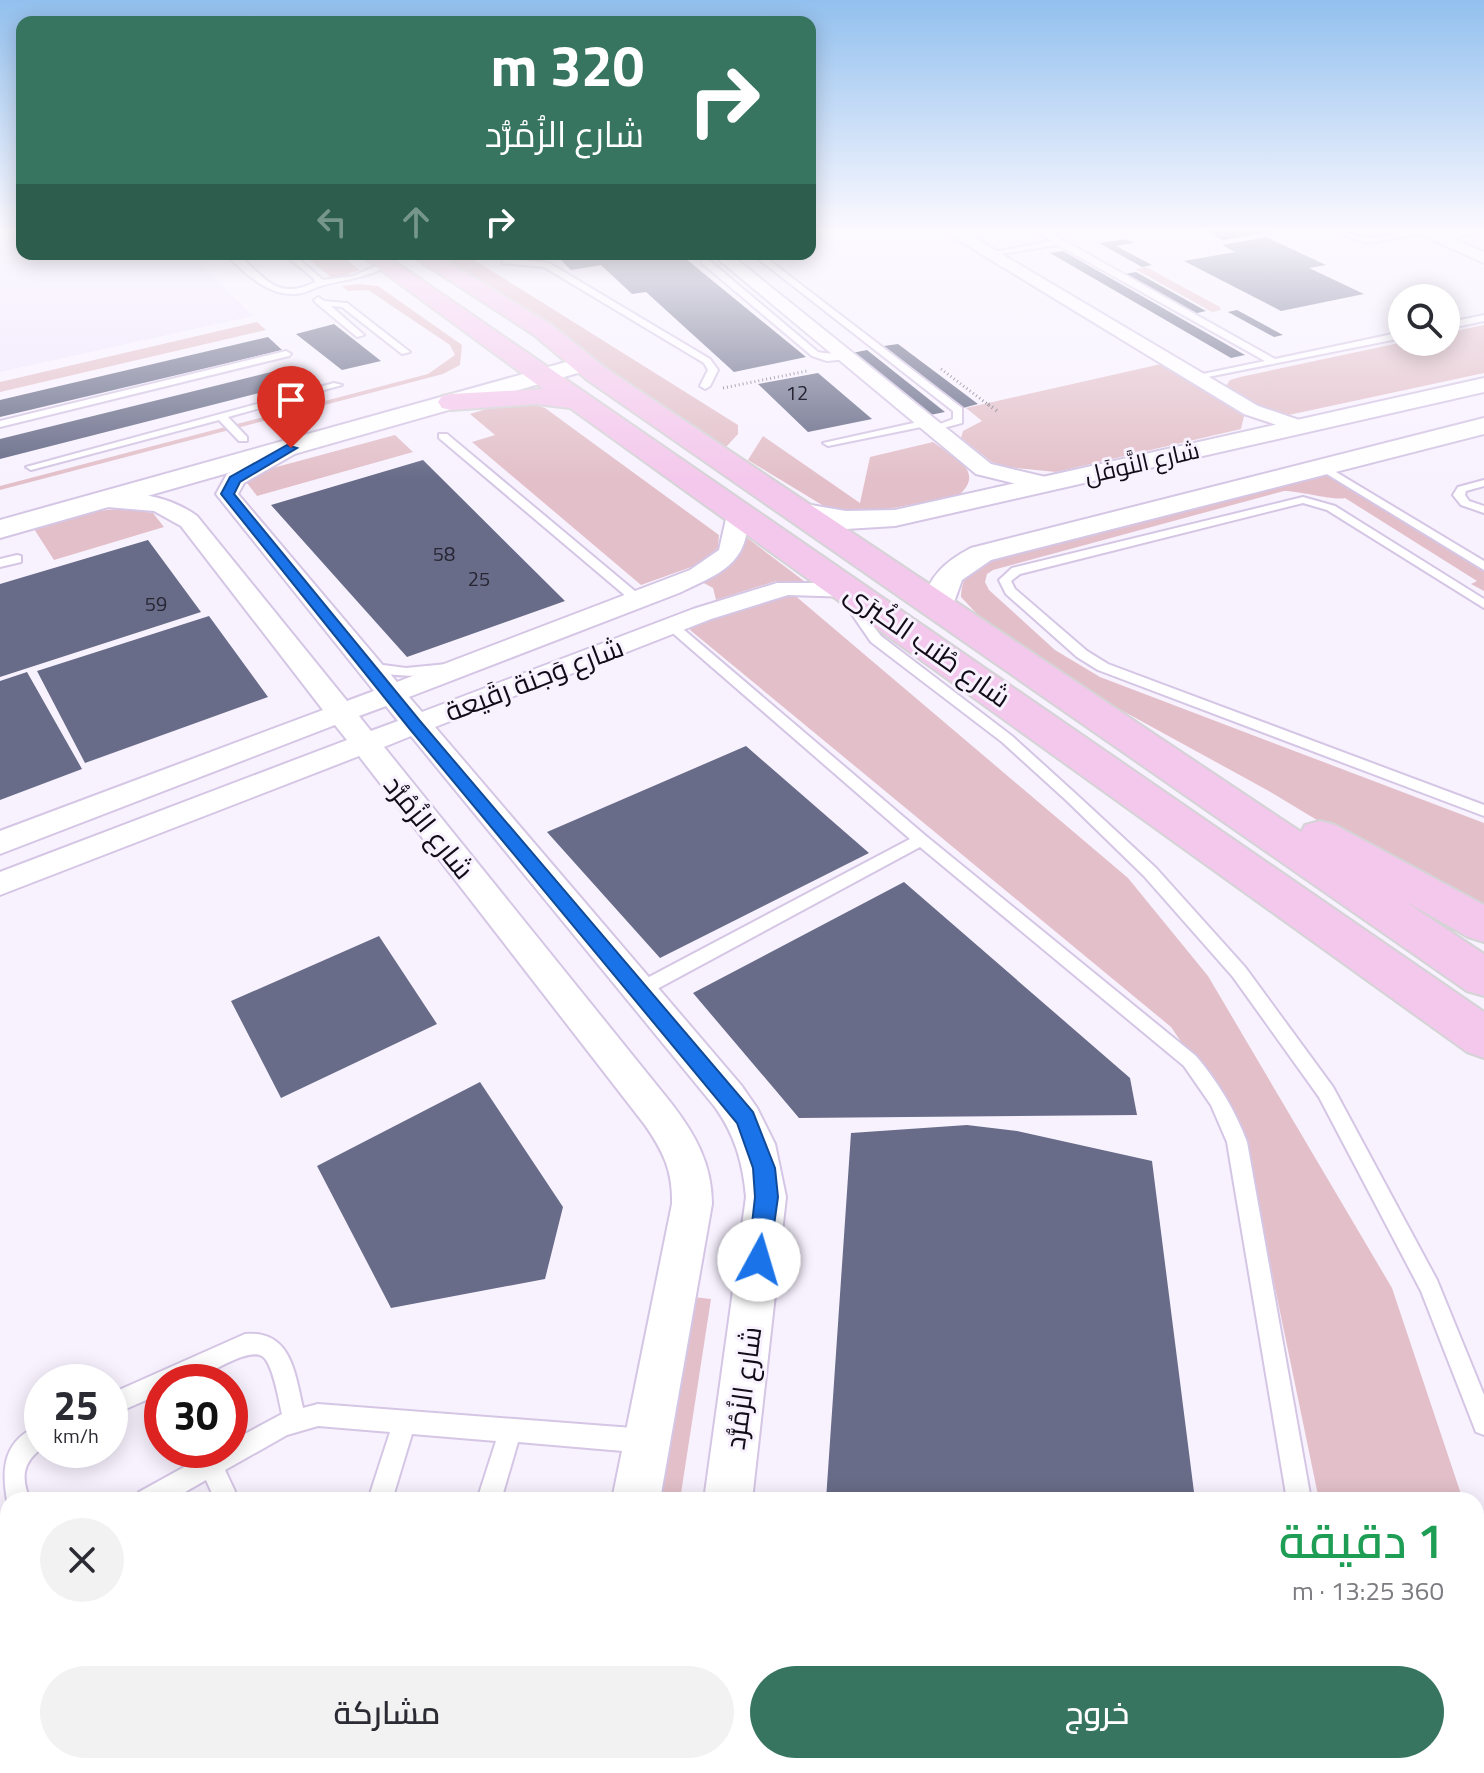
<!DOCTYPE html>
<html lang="ar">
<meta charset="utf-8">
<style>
body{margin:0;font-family:"Titillium Web",Cairo,sans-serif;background:#f2f2f3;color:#2b2b33;direction:rtl;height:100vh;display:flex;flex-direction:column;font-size:30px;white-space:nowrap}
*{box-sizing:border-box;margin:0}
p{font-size:26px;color:#7c7c81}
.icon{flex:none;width:44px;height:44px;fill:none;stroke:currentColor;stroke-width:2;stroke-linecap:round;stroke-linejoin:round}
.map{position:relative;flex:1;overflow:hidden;direction:ltr}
.drawer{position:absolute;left:0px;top:1492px;width:1484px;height:282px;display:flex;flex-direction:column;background:#fff;border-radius:24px 24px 0 0;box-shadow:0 4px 20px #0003;direction:rtl}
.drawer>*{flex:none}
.top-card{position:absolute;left:16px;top:16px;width:800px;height:244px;border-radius:16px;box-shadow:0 4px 20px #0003;direction:rtl;background:#387561;color:#fff;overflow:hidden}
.controls{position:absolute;left:1388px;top:284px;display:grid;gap:16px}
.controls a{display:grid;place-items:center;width:72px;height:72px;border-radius:50%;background:#fff;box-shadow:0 4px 20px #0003;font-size:40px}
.speed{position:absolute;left:24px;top:1364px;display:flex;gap:16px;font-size:40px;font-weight:700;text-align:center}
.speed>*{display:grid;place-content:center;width:104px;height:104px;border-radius:50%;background:#fff;box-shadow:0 4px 20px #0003;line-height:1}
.speed small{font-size:20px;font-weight:400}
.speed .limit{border:12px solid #d22;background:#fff;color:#111}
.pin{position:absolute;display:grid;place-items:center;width:68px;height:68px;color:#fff;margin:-82px -34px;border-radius:50% 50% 50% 0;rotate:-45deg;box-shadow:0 0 8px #0007}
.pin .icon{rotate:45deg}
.me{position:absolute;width:88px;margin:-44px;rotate:6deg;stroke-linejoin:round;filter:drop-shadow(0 0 6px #0008)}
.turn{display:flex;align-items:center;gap:28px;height:168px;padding:0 40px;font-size:36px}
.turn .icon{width:104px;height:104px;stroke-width:2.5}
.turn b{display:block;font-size:56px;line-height:68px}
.lanes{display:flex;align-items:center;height:76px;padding:0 40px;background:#0003;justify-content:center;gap:40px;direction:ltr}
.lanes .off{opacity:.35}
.round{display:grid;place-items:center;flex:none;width:84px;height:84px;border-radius:42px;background:#f2f2f3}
.overview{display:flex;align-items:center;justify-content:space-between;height:136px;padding:0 40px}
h1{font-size:48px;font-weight:600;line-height:60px;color:#1e9e55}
.primary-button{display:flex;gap:16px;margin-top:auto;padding:16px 40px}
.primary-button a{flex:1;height:92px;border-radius:48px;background:#387561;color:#fff;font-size:32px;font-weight:600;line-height:92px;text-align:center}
.primary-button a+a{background:#f2f2f3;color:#2b2b33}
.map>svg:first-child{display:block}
.built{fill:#f0e6fd}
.green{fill:#e3c0c9}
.building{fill:#686c88}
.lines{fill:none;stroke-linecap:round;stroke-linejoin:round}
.service-casing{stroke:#d4c6e4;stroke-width:4}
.minor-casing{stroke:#d4c6e4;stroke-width:4}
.tertiary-casing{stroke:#d4c6e4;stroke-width:4}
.primary-casing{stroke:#d4d3d5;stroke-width:4}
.path-far2{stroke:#7f7a86;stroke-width:3;stroke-dasharray:1 3;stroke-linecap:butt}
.path-far1{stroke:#7f7a86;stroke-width:4;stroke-dasharray:1 4;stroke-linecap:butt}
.path{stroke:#7f7a86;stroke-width:8;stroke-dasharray:3 9;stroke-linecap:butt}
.service{fill:#fff;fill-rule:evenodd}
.minor{fill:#fff;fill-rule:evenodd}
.tertiary{fill:#fff;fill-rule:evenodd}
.primary{fill:#f4c8ec;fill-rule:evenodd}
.route{fill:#1a73e8;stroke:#114b97;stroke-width:2}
.labels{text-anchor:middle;stroke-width:6;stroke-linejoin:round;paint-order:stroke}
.far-number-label{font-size:20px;fill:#272433}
.far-street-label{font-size:24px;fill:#110c17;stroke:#f8f2ff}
.street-label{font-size:28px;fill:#110c17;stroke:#f8f2ff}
</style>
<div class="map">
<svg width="1484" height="1773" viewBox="0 0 1484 1773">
<rect width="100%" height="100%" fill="#f8f2ff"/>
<path class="built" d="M22,239V254H191L253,316L0,372V243Z"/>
<path class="green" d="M302,254H339L360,270L333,279Z
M432,254H465L738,425V434L726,447Z
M1146,267L1220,307L1221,310L1212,312L1135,269Z
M360,284L378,286L462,345L460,365L443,374L0,490V486L428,374L455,355L450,345L368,290L348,291L342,286Z
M257,322L266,330L0,392V382Z
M1484,325V373L1284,416L1264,411L1229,391L1226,386L1230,380L1240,377L1404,342H1446V333Z
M1161,364L1244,416L1241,429L1056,472L1007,467L992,462L961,438L963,431L982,421L966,408Z
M535,405L545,408L719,535L718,548L697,565L641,585L472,442L495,435L470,414L493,407Z
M395,435L413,452L257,496L247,483L258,472Z
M763,436L860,503L870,457L933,442C953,457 987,471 958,496L861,514L827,508L748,460Z
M1323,473L1484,572V591L1471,584L1477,581L1345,498C1335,501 1300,491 1284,491L993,570L987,574L985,582L989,590L1055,650L1100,677L1484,823V916L1448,899L1267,790L1110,704L977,614L961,597C962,578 968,570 984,561Z
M124,508L153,513L164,527L54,560L34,529L99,511Z
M746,537L804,581H776L716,600L713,588L700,581L739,553Z
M792,593L1128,878L1208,976L1392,1288L1463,1500H1319L1243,1133L1171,1027L690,630L692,624Z
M685,1296L711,1299L680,1500H650Z
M1476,1552L1484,1589V1773H1375L1374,1766H1476Z"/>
<path class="building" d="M1203,230H1271V232L1223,240Z
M1266,237L1326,265L1309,268L1364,294L1281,311L1184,261L1235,252L1222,245Z
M1126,239L1134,243L1116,246L1152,265L1142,267L1099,243Z
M1063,251L1245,355L1231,358L1050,253Z
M578,254H680L806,357L734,372L646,292L632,294L601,265L571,270L558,257Z
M1136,272L1206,311L1193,314L1124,274Z
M1237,310L1283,335L1274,337L1228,312Z
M334,324L381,361L342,370L296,334Z
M268,337L282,350L0,417V400Z
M898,344L978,404L963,408L884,346Z
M867,350L945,412L930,415L852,353Z
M295,366L310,380L0,459V439Z
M818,373L872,419L808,432L758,384Z
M423,460L565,601L407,657L271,505Z
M148,540L201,612L0,677V584Z
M209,616L268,697L85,763L37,671Z
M27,672L82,769L0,800V681Z
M746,746L869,853L660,958L547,832Z
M904,882L1130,1078L1137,1115L799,1118L693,993Z
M379,936L437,1024L281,1098L231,1001Z
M480,1082L563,1207L545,1279L391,1308L317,1166Z
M967,1125L1017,1131L1152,1161L1195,1500H826L851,1133Z"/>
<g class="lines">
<g class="service-casing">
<path id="service" d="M1035,230H1045L1275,359L1402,332V338L1193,380V376L1265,361L1058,245L987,256L983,254L1052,241Z
M1329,230C1343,230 1354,237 1367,238C1387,240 1408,227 1426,232L1368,243Z
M1469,230L1484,232L1439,241L1435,239Z
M226,254C257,254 265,308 315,282L314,279L284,254H293L323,280L353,276L385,262L389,264C369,278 348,279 324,285C314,287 306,294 295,294C268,296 243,272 226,254Z
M707,254H716L710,261L818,352C828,355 843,352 851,357L849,359L827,361L812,356L703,264L701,259Z
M752,254H761L962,408V423L932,431V427L953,419V411Z
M505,259L549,263L710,359L718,370L710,386L705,389L700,386L708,370L704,363L544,267L502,263Z
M318,297L324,301L347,303L410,352L402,354L342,307L331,306L364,335L357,337L315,302L314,300Z
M1484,315V321L1446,329V323Z
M286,351L291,354L289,356L0,427V421Z
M334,383L342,385L228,417L247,437V441H239L219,420L31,470L26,467Z
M927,420L931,421V425L828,446L823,443Z
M439,434H447L642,597V603H634L439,438Z
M1321,463L1484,561V570L1317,468V464Z
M1484,480V486L1466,491L1465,495L1469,501L1484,506V513L1461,505L1453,495L1458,487Z
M1303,497L1335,506L1484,599V608L1327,510L1303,503L1020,574L1011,581L1015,589L1087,651L1108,664L1484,805V816L1098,670L1077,657L1006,594L999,580L1012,568Z
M17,555L21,556V562L0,567V559Z
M858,591L864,595L863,613L881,636L1012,736L1077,795L1156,868L1245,967L1333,1087L1437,1280L1484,1395V1435L1476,1432L1421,1291L1319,1097L1233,977L1144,876L1067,801L1002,742L871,642L851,613L852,595Z
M672,622L676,623L926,836L1196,1056C1218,1082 1235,1110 1247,1142L1311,1500H1287L1227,1142L1211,1105L1184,1066L920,847L644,996H632L629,991L632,986L910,839L668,629V623Z
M368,663L406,668L447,664L454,668C435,681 386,675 363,670V664Z
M245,1334C291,1330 295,1373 303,1408L318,1404L646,1429L654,1433L658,1441L654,1449L646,1453L518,1442L501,1500H477L496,1441L412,1434L392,1500H368L390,1432L318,1426L287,1435L225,1470L239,1500H215L206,1480L171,1500H135L139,1492L215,1450H230V1442L282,1414C279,1402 273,1362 262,1356C246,1347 205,1378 187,1382C179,1384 170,1382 162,1382V1393L110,1416V1394Z
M42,1424V1448C22,1463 21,1478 30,1500H8V1505C0,1467 4,1439 42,1424Z
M243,1766H275L278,1773H246Z
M391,1766H419L417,1773H389Z
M1331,1766H1359L1360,1773H1332Z"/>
</g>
<g class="minor-casing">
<path id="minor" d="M942,230H961L1258,406L1308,423L1311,427L1301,433L1244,414Z
M1411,230H1432L1484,252V263Z
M712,254H730L991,464L1054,479L1057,484L1046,491L976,474Z
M291,442L298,444L301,448L298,452L244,483L238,494L397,682L690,570L719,550L729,506L737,504L748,511C750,564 721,573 679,593L409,697L422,712L693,609L777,583H851L860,585L863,590L860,595L851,597L788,595L711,619L435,727L741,1085L757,1108L775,1144L786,1197L752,1500H704L746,1197C743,1163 735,1135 715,1107L411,736L384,747L671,1103C695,1134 712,1164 712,1204L660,1500H612L672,1204C673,1171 663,1151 645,1125L359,756L0,895V872L347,740L335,725L0,854V831L323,710L181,526L154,511L95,506L92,501L95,496C128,488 170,496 197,516L347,701L374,691L216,494L227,474ZM386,706L398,721L371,731L359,716Z
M560,1766H614L613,1773H559Z
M665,1766H719L718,1773H664Z"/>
</g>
<g class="tertiary-casing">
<path id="tertiary" d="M584,357L592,359L596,364L592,369L0,538V520Z
M1484,378V392L895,526L846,529L789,517L785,511L789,505L799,503L846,511L895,510Z
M1484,418V434L991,560L962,580L950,613L939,615L928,613L923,606C927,577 946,561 971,548Z"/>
</g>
<g class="primary-casing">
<path id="primary" d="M359,254H384L1484,1012V1058L1467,1052L570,408L536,404L452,410L442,408L438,402L442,396L452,394L543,389Z
M409,254H435L552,325L604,367L1301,832L1305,825L1320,821L1335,825L1484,905V942L1468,937L1403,900L1484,954V996L1467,991L586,379L534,335Z"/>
</g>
<path class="path-far2" d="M941,369L990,406
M723,388L807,371"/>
<path class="path-far1" d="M988,404L1000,413"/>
<path class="path" d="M0,1660L8,1669
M96,1766L102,1773
M1249,1766L1250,1773"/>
<use href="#service" class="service"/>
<use href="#minor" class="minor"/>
<use href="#tertiary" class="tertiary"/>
<use href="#primary" class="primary"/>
</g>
<linearGradient id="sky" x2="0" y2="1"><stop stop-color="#92c0ee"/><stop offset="0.48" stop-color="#fcf9ff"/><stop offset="1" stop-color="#fcf9ff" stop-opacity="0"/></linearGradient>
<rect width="1484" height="479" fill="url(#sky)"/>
<path class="route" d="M287,445L297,448L240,482L234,494L420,721L753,1112L775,1168L778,1197L768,1268L759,1271L751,1268L748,1260L755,1197L753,1168L737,1123L409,728L221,494L230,477Z"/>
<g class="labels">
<g class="far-number-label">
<text x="797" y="400">12</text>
<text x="444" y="561">58</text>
<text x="479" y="586">25</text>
<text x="156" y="611">59</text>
</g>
<g class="far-street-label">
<text transform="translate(1142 463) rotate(-13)" y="8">شارع النَّوفَل</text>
</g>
<g class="street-label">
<text transform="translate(928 645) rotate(35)" y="10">شارع طُنب الكُبرَى</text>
<text transform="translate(534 679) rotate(-21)" y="10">شارع وَجنة رقَيعة</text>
<text transform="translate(429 827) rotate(51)" y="10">شارع الزُمُرُّد</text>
<text transform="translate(743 1388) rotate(-82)" y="10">شارع الزُمُرُّد</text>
</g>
</g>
</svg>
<div class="controls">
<a><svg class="icon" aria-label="search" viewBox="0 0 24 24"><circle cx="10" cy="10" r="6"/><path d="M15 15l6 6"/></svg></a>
</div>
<div class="speed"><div>25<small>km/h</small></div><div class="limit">30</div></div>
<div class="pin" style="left:291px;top:448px;background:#d93025"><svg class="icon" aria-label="arrive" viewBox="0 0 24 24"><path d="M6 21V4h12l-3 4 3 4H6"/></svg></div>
<svg class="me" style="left:759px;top:1260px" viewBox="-20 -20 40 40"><circle r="19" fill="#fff"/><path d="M0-13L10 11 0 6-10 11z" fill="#1a73e8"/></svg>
<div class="top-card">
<div class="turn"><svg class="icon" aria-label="right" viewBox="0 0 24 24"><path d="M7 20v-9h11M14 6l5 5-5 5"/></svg><div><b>320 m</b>شارع الزُمُرُّد</div></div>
<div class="lanes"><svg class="icon off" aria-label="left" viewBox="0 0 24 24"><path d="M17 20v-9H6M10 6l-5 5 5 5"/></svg><svg class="icon off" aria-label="ahead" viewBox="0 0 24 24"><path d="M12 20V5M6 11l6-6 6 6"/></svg><svg class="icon" aria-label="right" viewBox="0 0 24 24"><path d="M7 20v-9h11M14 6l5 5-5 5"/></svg></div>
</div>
<section class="drawer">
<div class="overview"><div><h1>1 دقيقة</h1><p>360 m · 13:25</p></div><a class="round"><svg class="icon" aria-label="close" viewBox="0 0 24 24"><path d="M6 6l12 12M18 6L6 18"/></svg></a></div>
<div class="primary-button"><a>خروج</a><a>مشاركة</a></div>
</section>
</div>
